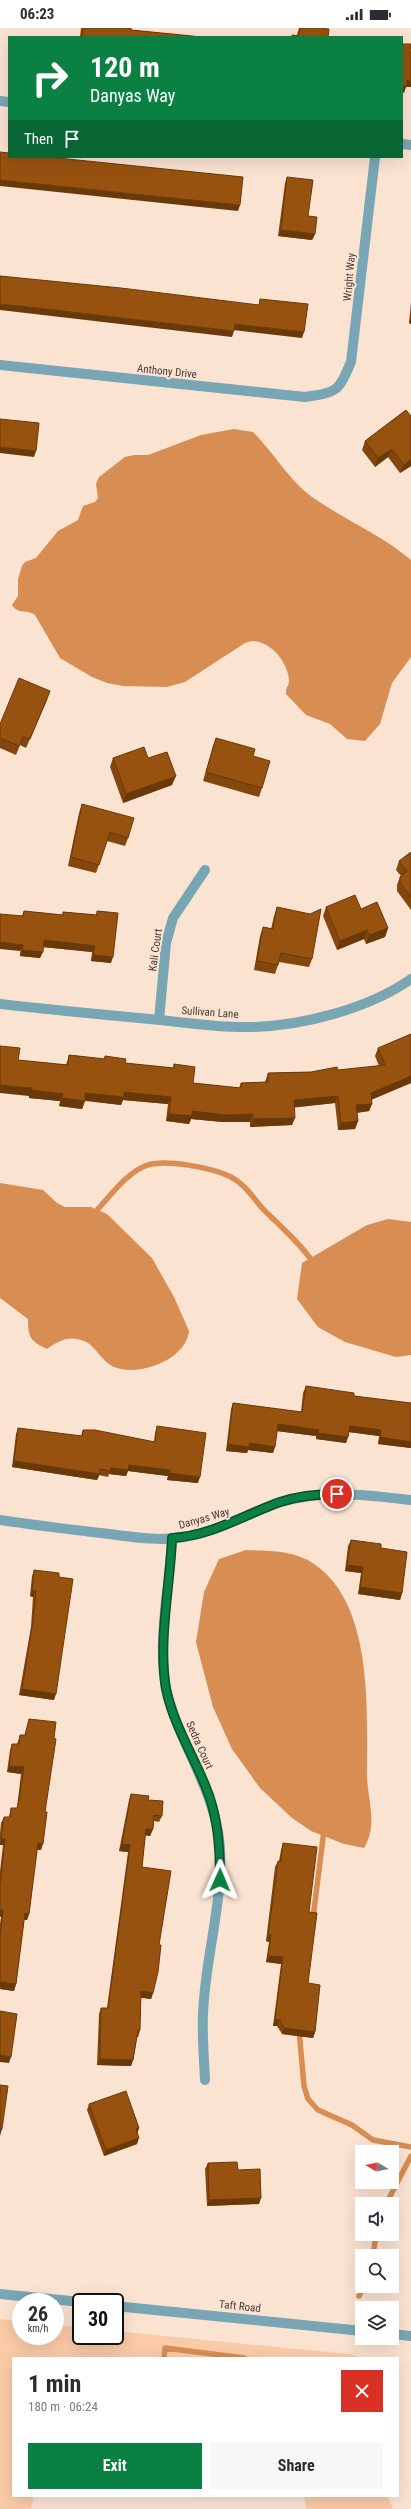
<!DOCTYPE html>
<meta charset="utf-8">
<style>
body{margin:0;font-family:"Roboto Condensed",sans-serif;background:#f7f7f7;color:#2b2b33;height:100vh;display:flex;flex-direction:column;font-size:15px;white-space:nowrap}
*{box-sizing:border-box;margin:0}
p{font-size:13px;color:#7c7c81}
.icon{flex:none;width:22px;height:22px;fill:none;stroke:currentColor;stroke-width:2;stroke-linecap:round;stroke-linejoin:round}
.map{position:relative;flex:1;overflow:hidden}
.panel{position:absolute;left:12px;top:2329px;width:387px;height:140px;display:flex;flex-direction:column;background:#fff;border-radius:0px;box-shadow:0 4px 16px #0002}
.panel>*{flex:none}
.top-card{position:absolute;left:8px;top:8px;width:395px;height:122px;border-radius:0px;box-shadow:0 4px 16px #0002;background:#0b8043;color:#fff;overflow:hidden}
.needle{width:26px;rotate:279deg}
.tools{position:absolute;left:355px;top:2117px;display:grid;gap:8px}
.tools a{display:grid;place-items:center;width:44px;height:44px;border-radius:0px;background:#fff;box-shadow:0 4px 16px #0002;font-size:20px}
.speed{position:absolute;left:12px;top:2265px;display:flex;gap:8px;font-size:20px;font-weight:700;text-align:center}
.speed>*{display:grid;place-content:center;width:52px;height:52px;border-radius:50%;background:#fff;box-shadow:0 4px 16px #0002;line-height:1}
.speed small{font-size:10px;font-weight:400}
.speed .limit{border:2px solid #111;border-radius:6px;background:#fff;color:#111}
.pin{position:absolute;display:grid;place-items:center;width:34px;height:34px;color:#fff;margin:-17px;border:2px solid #fff;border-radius:50%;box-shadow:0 1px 4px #0007}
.me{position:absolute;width:44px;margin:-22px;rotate:1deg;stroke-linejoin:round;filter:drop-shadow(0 0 3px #0008)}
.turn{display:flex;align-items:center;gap:14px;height:84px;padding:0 16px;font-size:18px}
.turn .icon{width:52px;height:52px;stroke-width:2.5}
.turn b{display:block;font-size:28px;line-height:34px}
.then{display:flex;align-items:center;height:38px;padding:0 16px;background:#0003;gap:8px;font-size:15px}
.round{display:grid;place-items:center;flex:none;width:42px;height:42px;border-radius:0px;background:#f7f7f7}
.head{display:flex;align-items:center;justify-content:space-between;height:68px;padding:0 16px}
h1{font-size:24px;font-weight:700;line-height:30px}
.primary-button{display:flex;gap:8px;margin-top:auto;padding:8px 16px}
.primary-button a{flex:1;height:46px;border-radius:0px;background:#0b8043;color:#fff;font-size:16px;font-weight:700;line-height:46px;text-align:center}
.primary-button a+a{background:#f7f7f7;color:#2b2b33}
.status{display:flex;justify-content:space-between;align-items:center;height:28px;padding:0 20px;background:#fff;direction:ltr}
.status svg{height:11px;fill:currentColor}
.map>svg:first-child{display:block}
.green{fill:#fbcaa8}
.water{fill:#d88d52}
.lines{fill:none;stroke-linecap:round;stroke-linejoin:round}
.stream{stroke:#d88d52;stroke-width:5.5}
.minor{stroke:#79a6b4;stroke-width:10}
.tertiary{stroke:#79a6b4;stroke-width:10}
.wall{fill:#83470d}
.shaded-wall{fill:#6a390a}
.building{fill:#98520f;stroke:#6a390a}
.route-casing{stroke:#07532c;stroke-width:10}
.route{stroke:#0b8043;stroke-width:7}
.labels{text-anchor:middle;stroke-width:4;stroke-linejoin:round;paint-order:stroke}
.street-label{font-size:11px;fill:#443a34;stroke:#fbe3d2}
</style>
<div class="status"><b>06:23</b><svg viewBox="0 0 49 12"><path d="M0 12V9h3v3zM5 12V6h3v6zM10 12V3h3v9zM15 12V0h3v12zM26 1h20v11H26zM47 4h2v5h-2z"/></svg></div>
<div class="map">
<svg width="411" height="2481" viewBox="0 0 411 2481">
<rect width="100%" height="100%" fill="#fbe3d2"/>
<path class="green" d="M0,2291L21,2293V2308H55V2297L81,2299V2308H115V2303L348,2326L362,2330H13V2468H34L31,2481H0Z
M304,2468H388L393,2481H306Z"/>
<path class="water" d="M234,401L253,404C275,426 291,456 318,473C349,494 383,508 411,532V629L392,655L380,696L365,713L347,711L330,696L306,687L286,666C285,660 289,658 289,653C289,634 266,606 245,615L185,654L167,659L123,658L107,655L92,649L60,630L35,587C28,581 18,587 12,577L18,568V551L22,538L25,534L36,530L58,503L78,492L83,478L95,474L98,470L96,456L99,449L125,429L134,427H148L201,407Z
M0,1155L43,1162L57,1175L65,1179H91L107,1186L152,1230L174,1269L189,1303C186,1332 139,1349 114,1339C101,1333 95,1317 84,1313C70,1307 59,1312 47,1321C30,1313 28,1309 28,1291L0,1270Z
M388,1191L411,1194V1327L396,1329L345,1314L318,1299L297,1271L302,1235L367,1197Z
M246,1522C269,1523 294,1522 314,1536C374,1576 367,1685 367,1749C368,1774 378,1797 364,1820L344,1816L311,1803L292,1790L260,1760L232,1721L213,1679L196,1614L204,1564L219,1531Z"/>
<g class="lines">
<path class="stream" d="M98,1181C112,1166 126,1146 145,1138C164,1130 213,1140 231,1149C246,1157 253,1170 263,1181C281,1199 301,1216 315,1237
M313,1890L324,1802
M299,2002L304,2058L308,2071L318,2082L352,2097L373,2112L411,2119
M386,2176L411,2128
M373,2228L376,2206
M359,2268L364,2258
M164,2330L165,2320L244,2330"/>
<path class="minor" d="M0,73L9,74
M402,116L411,117
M0,337L305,369C338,364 338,364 351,334L375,129
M0,976C53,982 106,987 160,992C190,995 220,1000 250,999C302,998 368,981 411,951
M159,992L166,915L173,890L205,842
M0,1492C33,1497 66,1501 100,1505C127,1508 157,1514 184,1509C219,1504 248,1484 281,1474C324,1461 367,1467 411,1472
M172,1510C170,1557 156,1619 167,1664C180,1718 216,1763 220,1820C223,1876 205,1930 203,1986C202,2008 204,2030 205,2052"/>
<path class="tertiary" d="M0,2266L81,2274
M115,2278L362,2303
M392,2306L411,2308"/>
</g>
<path class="wall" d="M81,0H131V2L202,9H80Z
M299,0H319L328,9H292V7H297Z
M287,149L308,188L315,206L312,212L278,208L285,155Z
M411,274V296L409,295Z
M406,382L411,438L400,445L388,429L375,439L362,422L365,413Z
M47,672L26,720L20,717L16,727L0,720V696Z
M216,710L253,728L262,760L259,769L203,753L213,718Z
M113,730H148L172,757L123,775L110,739Z
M82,776L128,810L125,818L107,813L96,845L68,838L79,785Z
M411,824V882L397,863V857L400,849L401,848L396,842L399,833Z
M277,879L312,931L309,939L279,934L275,946L254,942L260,908L263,899L271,901L274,888Z
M326,879L388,900L385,909L366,916L364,911L337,922L323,888Z
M24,883L62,887L63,884L96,887L97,883L111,935L91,933L92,924L43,919L40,930L20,928L22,888Z
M411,1006V1055L371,1072L372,1076L369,1083L357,1085L358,1093L355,1101L338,1102L335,1075L294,1079L292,1097L250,1099V1094H223L191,1091L189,1096L166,1093L168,1076L123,1072L121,1077L85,1073L82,1081L59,1078L60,1073L29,1070V1068L18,1032L66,1037L69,1027L104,1031L105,1028L125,1035L173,1040L174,1036L193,1055L239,1060L241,1055L265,1054L268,1045L311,1044L338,1042L379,1038L375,1028L378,1020Z
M306,1358L354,1368L411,1375V1420L378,1416L379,1408L349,1404L348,1409L346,1415L316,1411V1408L277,1403L273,1425L248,1422L247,1425L226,1423L231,1381L233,1375L301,1384L303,1365Z
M157,1398L198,1455L167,1452L168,1448L128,1443L126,1448L109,1446L108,1449L99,1447L97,1452L12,1439L16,1406L18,1400L81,1408L83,1402L154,1414L155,1405Z
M351,1512L381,1520L402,1565L400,1572L358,1566L361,1545L345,1543L348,1518Z
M34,1542L59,1549L54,1672L19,1667L31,1599L33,1569L30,1568L32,1548Z
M29,1691L45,1784L41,1822H37L29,1886L27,1892H24L16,1956L14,1963L0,1961V1896L1,1889L0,1888V1843L3,1817H0V1805L1,1795L4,1789H9L11,1780H17V1779L21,1746L7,1744L10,1722L12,1716H17L20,1707H25Z
M131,1766L148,1772L162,1788L159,1794L154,1793L153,1801L150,1808L145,1807L142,1839L159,1917L153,1965L151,1971L141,1970L138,2009H137L133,2032L131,2038L97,2037L99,1986L101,1980H107L128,1824L119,1823L129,1772Z
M283,1815L309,1884L308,1955L315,2004L313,2010L282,2006L277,1998H273L281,1936L266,1934L269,1914L266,1913L275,1839L278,1833H279L281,1822Z
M89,2076L139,2100L137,2105V2116L104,2128L87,2082Z
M208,2135L238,2142L259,2176L207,2178L205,2141Z"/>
<path class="shaded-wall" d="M407,52L411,53V59H406L404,65L402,64V58Z
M0,152L240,177L238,183L0,158Z
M281,202L315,206L312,212L278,208Z
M0,276L29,279L234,303L232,309L0,282Z
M411,289V296L409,295Z
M235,296L304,304L302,310L233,302Z
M0,419L36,423L34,429L0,425Z
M392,421L388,429L375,439L378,430Z
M411,431V438L400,445L404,437Z
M50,663L47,672L26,720L30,711Z
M176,748L172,757L123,775L126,766Z
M388,900L385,909L366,916L369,907Z
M367,902L364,911L337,922L340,913Z
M44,912L95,918L92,924L42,919Z
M0,914L23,917L20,923L0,921Z
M22,922L43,924L40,930L20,928Z
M93,927L113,929L111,935L91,933Z
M411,1045V1055L368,1073L371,1065Z
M0,1057L32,1060L29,1068L0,1065Z
M31,1062L63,1066L60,1073L29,1070Z
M124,1064L171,1069L168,1076L123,1072L121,1077L83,1072L85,1065Z
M338,1068L335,1075L291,1080L294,1072Z
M62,1070L85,1073L82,1081L59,1078Z
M372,1076L369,1083L353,1085L356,1077Z
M192,1083L253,1086L250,1094H223L191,1091L189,1096L166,1093L169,1086Z
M295,1090L292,1097L250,1099L253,1091Z
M358,1093L355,1101L338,1102L341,1095Z
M278,1396L319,1402L316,1408L276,1403Z
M350,1398L381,1402L379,1408L348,1404Z
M318,1405L348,1409L346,1415L316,1411Z
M380,1409L411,1414V1420L378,1416Z
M250,1415L275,1419L273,1425L248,1422L247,1425L226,1423L228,1416Z
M14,1433L100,1446L97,1452L12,1439Z
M129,1437L170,1442L168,1448L128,1443L126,1448L109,1446L111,1440Z
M169,1445L200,1449L198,1455L167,1452Z
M347,1537L363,1539L361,1545L345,1543Z
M360,1559L402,1565L400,1572L358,1566Z
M32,1562L36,1563L33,1569L30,1568Z
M22,1661L56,1666L54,1672L19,1667Z
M9,1738L24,1739L21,1746L7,1744Z
M146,1801H153L150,1808L144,1807Z
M1,1811H5L3,1817H0Z
M38,1815L43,1816L41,1822L36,1821Z
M122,1816L130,1817L128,1824L119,1823Z
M0,1882H3L1,1889L0,1888Z
M25,1885L29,1886L27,1892L23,1891Z
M268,1907H271L269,1914L266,1913Z
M268,1928L283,1929L281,1936L266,1934Z
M0,1954L16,1956L14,1963L0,1961Z
M141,1963L153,1965L151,1971L139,1969Z
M275,1991L280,1992L277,1998H273Z
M284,2000L315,2004L313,2010L282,2006Z
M138,2002H140L138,2009L136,2008Z
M0,2027L11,2029L9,2035L0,2034Z
M100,2031L133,2032L131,2038L97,2037Z
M139,2100L137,2106L136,2101Z
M0,2101H2L0,2108Z
M139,2110L137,2116L104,2128L106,2122Z
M261,2170L259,2176L207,2178L209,2172Z"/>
<path class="building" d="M83,0H131V2L202,9H82Z
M300,0H319L329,1L328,9H292V7L298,8Z
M402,16H411L410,24H411V53L407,52V58H402Z
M0,124L9,125V129H48L243,149L240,177L0,152Z
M287,149L313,152L308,188L317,189L315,206L281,202Z
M0,248L121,260L259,277L260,271L308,276L304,304L235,296L234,303L29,279L0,276Z
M406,382L411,388V431L404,437L392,421L378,430L365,413Z
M0,391L39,395L36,423L0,419Z
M19,650L50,663L30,711L23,709L19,718L0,710V696Z
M216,710L255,721L253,728L270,733L262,760L206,744Z
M144,719L148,730L167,724L176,748L126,766L113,730Z
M82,776L134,790L128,810L110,804L99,837L71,829Z
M411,824V869L400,855V849L407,843L399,833Z
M355,867L361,881L377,874L388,900L369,907L367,902L340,913L326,879Z
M277,879L310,886L321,881L312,931L281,925L278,937L257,933L263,899L273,901Z
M24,883L63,887V884L97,887V883L118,885L113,929L93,927L95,918L44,912L43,924L22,922L23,917L0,914V886L23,888Z
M411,1006V1048L371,1065L372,1076L356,1077L358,1093L341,1095L338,1068L294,1072L295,1090L253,1091V1086L226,1087L192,1083V1088L169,1086L171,1069L124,1064V1069L85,1065V1073L62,1070L63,1066L31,1062L32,1060L0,1057V1018L20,1020L18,1032L68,1037L69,1027L105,1031V1028L126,1031L125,1035L174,1040V1036L195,1039L193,1055L241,1060V1055L268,1054V1045L311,1044L337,1039L338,1042L385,1037L378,1020Z
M306,1358L354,1365V1368L411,1375V1414L380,1409L381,1402L350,1398L348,1409L318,1405L319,1402L278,1396L275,1419L250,1415L249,1419L228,1416L233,1375L302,1384Z
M157,1398L206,1405L200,1449L169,1445L170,1442L129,1437L128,1442L111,1440L110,1443L100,1441V1446L14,1433L18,1400L82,1408L83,1402H95L155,1414Z
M351,1512L381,1516V1520L407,1524L402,1565L360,1559L363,1539L347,1537Z
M34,1542L59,1545V1549L73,1551L56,1666L22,1661L33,1592L36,1563L32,1562Z
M29,1691L56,1694L54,1710L56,1711L45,1784H47L43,1816L38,1815L29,1886L25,1885L16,1956L0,1954V1908L3,1882H0V1857L5,1811H1L4,1789H10L11,1780H17L19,1773L24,1739L9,1738L12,1716H19L20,1707H25Z
M131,1766L149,1768L148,1772L163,1773L162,1788L154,1787L153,1801H146L142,1839L171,1843L159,1917H161L158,1944L153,1965L141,1963L140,2002H138L133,2032L100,2031L101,1980H108L130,1817L122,1816Z
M283,1815L317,1819L309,1884L317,1885L308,1955L320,1957L315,2004L284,2000L280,1992L275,1991L283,1929L268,1928L271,1907H268L278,1833L281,1834Z
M0,1983L17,1986L11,2029L0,2027Z
M0,2057L8,2058L2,2101H0Z
M126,2063L139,2100L136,2101L139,2110L106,2122L89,2076Z
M237,2134L238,2142L260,2141L261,2170L209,2172L208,2135Z"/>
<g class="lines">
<g class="route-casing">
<path id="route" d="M220,1852C220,1819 218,1787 205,1757C192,1725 173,1695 166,1661C158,1612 170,1560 172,1510C211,1508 244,1487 280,1474C298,1468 318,1466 337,1466"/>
</g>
<use href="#route" class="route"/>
</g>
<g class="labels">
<g class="street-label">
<text transform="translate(349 249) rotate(-85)" y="4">Wright Way</text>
<text transform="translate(167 343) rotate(6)" y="4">Anthony Drive</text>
<text transform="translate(155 922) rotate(-82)" y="4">Kali Court</text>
<text transform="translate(210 984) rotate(4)" y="4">Sullivan Lane</text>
<text transform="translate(204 1490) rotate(-16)" y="4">Danyas Way</text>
<text transform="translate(200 1717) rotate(66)" y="4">Sedra Court</text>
<text transform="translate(240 2278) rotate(6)" y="4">Taft Road</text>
</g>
</g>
</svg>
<div class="tools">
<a><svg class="needle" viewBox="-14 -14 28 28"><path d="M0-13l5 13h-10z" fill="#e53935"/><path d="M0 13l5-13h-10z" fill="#7c7c81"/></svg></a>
<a><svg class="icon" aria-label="sound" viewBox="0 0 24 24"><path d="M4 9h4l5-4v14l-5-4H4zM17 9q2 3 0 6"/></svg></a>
<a><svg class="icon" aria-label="search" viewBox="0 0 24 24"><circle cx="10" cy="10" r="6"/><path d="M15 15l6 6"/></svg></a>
<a><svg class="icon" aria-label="layers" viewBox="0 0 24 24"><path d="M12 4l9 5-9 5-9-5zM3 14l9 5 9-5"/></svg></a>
</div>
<div class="speed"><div>26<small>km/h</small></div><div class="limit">30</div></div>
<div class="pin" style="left:337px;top:1466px;background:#d93025"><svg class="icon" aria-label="arrive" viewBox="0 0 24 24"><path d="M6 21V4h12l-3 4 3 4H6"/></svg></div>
<svg class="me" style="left:220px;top:1852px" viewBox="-20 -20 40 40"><path d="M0-17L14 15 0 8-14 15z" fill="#0b8043" stroke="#fff" stroke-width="4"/></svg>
<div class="top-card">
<div class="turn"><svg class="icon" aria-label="right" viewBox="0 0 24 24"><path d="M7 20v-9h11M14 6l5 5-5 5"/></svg><div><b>120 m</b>Danyas Way</div></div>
<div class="then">Then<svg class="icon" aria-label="arrive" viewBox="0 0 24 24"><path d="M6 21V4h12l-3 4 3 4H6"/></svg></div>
</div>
<section class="panel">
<div class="head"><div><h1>1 min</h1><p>180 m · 06:24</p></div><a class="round" style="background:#d93025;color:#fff"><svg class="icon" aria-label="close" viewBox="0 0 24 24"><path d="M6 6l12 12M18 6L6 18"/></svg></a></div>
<div class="primary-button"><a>Exit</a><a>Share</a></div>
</section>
</div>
